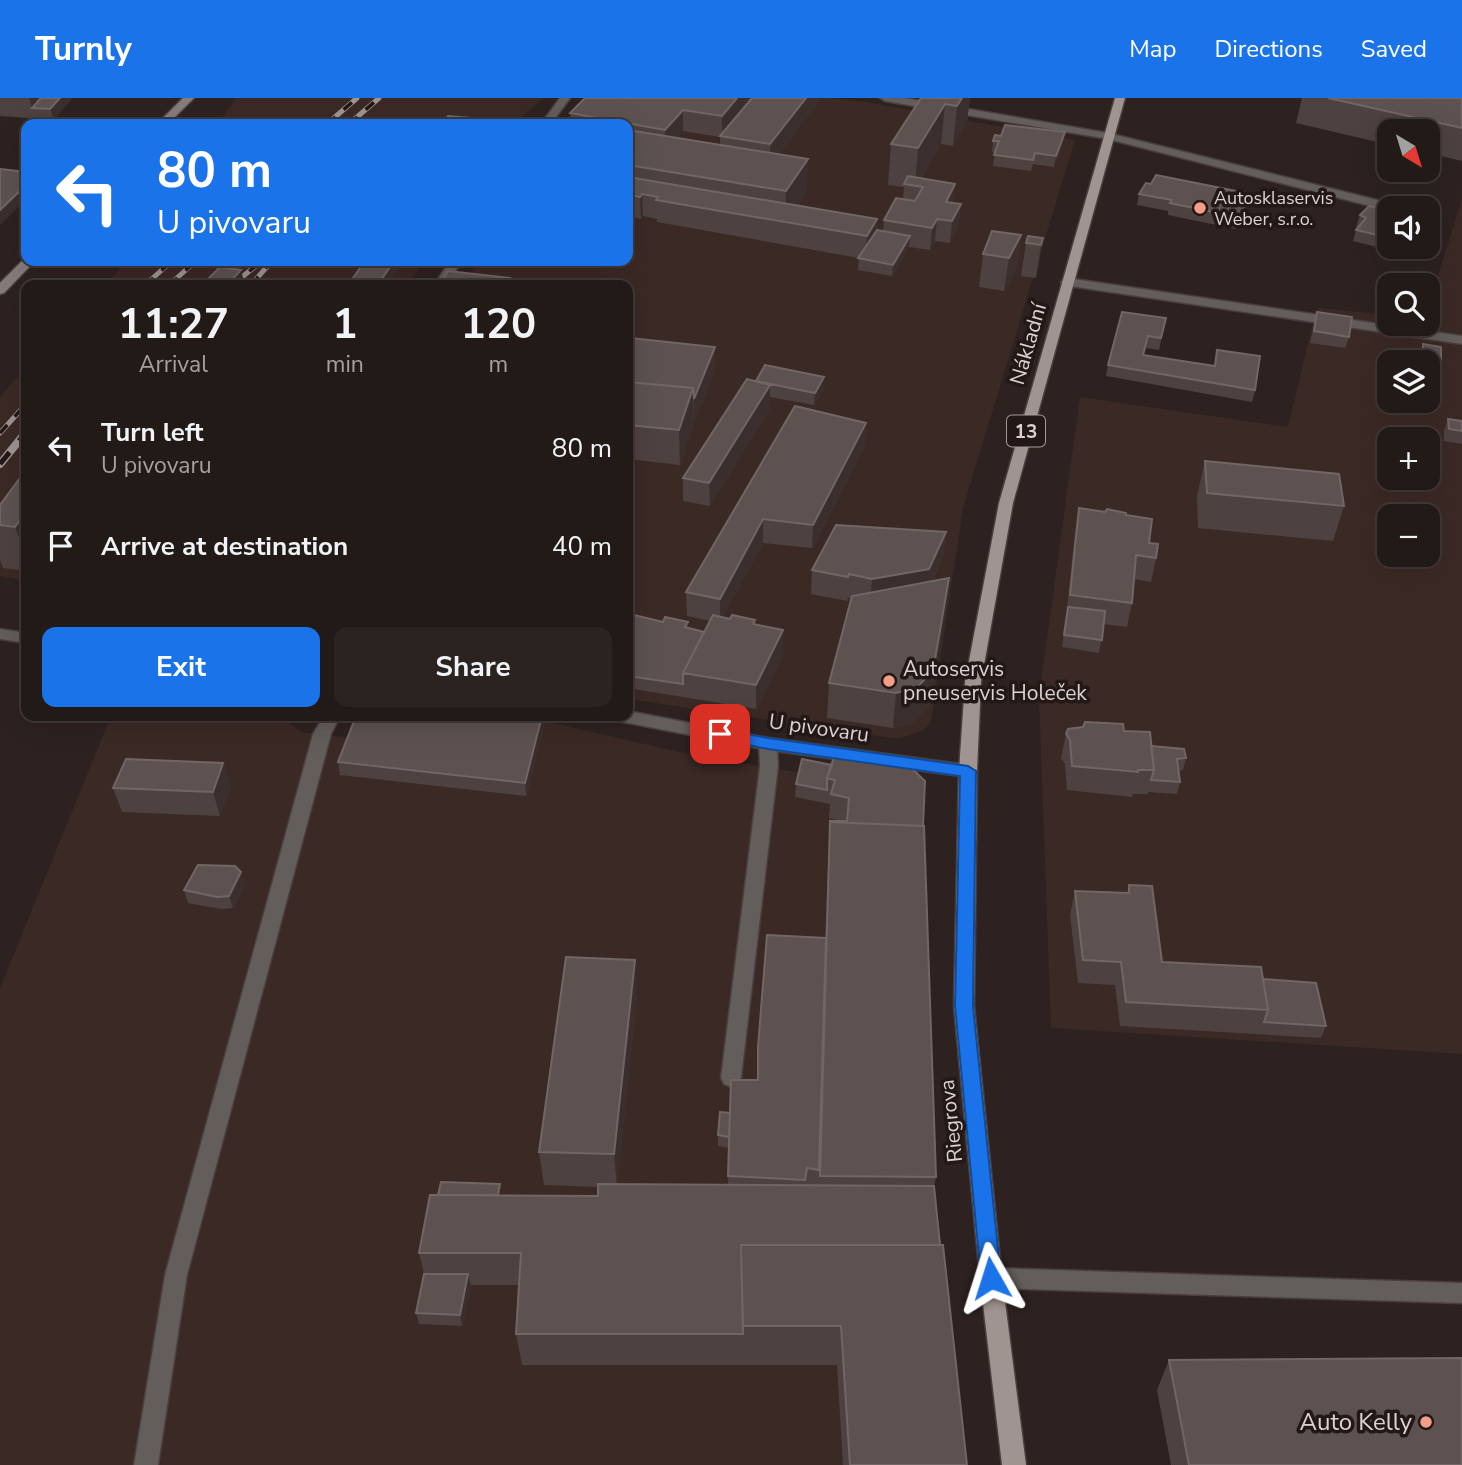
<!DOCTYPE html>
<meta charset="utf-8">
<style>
body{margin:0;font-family:"Nunito Sans",sans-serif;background:#2a2320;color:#f1f3f6;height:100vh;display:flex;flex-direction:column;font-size:26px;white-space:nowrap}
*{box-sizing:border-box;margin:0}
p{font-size:23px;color:#a2a1a1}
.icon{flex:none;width:38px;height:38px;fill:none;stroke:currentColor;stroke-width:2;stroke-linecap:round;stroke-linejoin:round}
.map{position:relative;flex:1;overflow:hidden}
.side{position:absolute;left:21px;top:182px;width:612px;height:441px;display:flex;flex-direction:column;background:#221a17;border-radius:14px;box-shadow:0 7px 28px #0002,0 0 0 2px #3f3836}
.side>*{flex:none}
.top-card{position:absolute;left:21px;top:21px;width:612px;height:147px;border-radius:14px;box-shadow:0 7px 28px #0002,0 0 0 2px #3f3836;background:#1a73e8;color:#fff;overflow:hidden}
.needle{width:46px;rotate:142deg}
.tools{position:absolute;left:1377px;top:21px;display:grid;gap:14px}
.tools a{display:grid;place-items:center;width:63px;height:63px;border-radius:14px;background:#221a17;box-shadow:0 7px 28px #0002,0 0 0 2px #3f3836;font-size:35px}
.pin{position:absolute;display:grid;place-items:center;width:60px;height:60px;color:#fff;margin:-30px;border-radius:14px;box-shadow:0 4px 10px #0006}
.me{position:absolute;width:77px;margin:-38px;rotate:354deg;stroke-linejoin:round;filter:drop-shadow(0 0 5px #0008)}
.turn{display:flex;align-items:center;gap:24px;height:147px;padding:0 21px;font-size:32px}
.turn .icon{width:91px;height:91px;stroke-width:2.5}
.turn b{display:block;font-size:49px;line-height:60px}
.eta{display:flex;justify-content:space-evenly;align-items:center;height:119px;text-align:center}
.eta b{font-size:42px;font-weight:700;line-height:49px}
.primary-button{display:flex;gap:14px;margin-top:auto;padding:14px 21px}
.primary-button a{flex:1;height:80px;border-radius:14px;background:#1a73e8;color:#fff;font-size:28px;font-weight:700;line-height:80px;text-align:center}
.primary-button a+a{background:#2a2320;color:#f1f3f6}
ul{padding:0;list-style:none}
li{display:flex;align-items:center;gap:21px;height:98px;padding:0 21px}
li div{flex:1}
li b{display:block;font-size:26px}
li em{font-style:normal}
header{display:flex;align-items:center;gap:42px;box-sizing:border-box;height:98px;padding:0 35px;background:#1a73e8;color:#fff}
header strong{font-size:33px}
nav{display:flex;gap:38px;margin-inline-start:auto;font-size:24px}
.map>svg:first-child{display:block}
.built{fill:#3b2925;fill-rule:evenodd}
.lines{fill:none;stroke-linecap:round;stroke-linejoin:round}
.lane-casing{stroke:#493e3b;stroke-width:3}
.street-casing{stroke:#493e3b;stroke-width:3}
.secondary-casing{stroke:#493e3b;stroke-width:3}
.primary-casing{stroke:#493e3b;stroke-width:3}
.lane{fill:#635d5b;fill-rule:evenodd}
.street{fill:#635d5b;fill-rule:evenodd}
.secondary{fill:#857c7a;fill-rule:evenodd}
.primary{fill:#a09491;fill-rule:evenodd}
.rail-far1-casing{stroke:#9e9492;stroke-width:5}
.rail-casing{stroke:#9e9492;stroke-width:8}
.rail-far1{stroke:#231816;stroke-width:3.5;stroke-dasharray:11;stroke-linecap:butt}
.rail{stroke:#231816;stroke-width:5;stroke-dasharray:15;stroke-linecap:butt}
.wall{fill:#4e4240;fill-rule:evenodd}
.shaded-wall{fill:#3a2f2c}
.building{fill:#5d5250;stroke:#716664;stroke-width:2}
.route{fill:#1a73e8;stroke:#114b97;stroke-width:2}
.poi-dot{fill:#f49e8a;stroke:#231816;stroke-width:2.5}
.labels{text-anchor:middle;stroke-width:7;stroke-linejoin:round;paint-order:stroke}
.far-poi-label{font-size:18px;fill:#dbd3d1;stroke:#231816;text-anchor:start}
.shield{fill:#231816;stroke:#a49b99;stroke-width:2}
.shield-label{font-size:19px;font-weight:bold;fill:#dbd3d1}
.street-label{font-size:21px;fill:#dbd3d1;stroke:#231816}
.poi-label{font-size:21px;fill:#dbd3d1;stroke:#231816;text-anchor:start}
.near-poi-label{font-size:24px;fill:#dbd3d1;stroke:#231816;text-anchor:end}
</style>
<header>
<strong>Turnly</strong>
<nav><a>Map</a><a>Directions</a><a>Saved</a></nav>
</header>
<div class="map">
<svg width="1462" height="1367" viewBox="0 0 1462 1367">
<rect width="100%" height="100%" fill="#2d221f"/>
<path class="built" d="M236,0H543L525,16L517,26H217Z
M589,0H832L866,4L1075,42L963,410L931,623L924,632L898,641L628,601V187H466L477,163H628V26H565Z
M1462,101V956L1051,930L1039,599L1080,299L1288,329L1314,220L1319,210L1389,217L1390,226H1428V209ZM1390,264H1428V303H1390ZM1390,341H1428V380H1390ZM1390,418H1428V457H1390Z
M127,163H425L407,187H106Z
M26,269V483L0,478V299Z
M111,618H280L301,634L353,640L424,618L545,623L696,658L834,680L929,1121L444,1095L471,1187L936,1188L954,1367H0V890Z"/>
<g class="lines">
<g class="lane-casing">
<path id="lane" d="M1108,35L1397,107L1399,110H1390V113L1104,40V36Z
M1428,115L1434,117V123H1428Z
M1067,180L1462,238V246L1063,187L1061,184Z
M0,531L26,535V545L0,541Z
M324,618H340L331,636L187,1177L158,1367H134L165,1177L313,636Z
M768,640L777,646L778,668L741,980L738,986L731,989L724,986L721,980L760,668L759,646Z"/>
</g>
<g class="street-casing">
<path id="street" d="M560,0H570L551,26H541Z
M880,0H904L1108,35L1114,38L1108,41L885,3Z
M450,163H462L446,187H434Z
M628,613L768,640L968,667L977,673L968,679L768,652L623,624L615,618H628Z
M991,1170L1462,1185V1205L991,1190L983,1187L980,1180L983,1173Z"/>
</g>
<g class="secondary-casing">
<path id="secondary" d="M183,0H194L168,26H157Z
M25,160L35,163L4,195L0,196V185Z"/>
</g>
<g class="primary-casing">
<path id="primary" d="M1115,0H1125L1013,405L981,584L977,673L974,908L1002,1180L1026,1367H1002L980,1180L954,908L959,673L965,584L999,405Z"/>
</g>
<use href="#lane" class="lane"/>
<use href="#street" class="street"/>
<use href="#secondary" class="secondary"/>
<use href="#primary" class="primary"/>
<g class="rail-far1-casing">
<path id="rail-far1" d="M327,26L357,0
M349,26L379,0
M145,187L172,163
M169,187L196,163
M232,187L262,163
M251,187L272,163
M0,335L26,306
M21,341L26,334"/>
</g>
<g class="rail-casing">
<path id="rail" d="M0,366L22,339"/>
</g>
<use href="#rail-far1" class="rail-far1"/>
<use href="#rail" class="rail"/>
</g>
<path class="wall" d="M0,0H72L54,22L0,18Z
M585,0H819V3L779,56L807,93L797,108L877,121V132L883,133L884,122L903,101L904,89L888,87L891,46L921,0H970L967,23L953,48L941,46L921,80L955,86L953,105L961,106L958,128L950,145L935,143L930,152L909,149L892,178L858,172L859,160L657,124V121L643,118L641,121L628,118V26H555L571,23L570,15ZM683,33L720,39V47L677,40Z
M1302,0H1462V63L1428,55V33H1390V47L1296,25Z
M1065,34L1063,45L1054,69L1033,66L1031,73L993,68L995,54H992L993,43L1001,38Z
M1139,96L1248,107L1236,131L1168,117V113L1137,107Z
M1390,113V149H1409L1404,156L1353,143L1356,132L1358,129H1356L1360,117Z
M1021,137L1017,170L1004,193L979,189L983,156Z
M1043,140L1036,180L1021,178L1026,145Z
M365,163H403L387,187H352L351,183Z
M1385,190L1390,191V217L1380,216L1381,202Z
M1317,214L1349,239L1345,250L1310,245Z
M1166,220L1159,252L1145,250L1143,258L1214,268L1217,252L1255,292L1252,304L1106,278L1108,267Z
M628,244L715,249V272L694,324L680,367L628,361Z
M1423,246L1441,262L1429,296H1428V264H1417Z
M756,283L824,291L814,307L770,299V310L710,408L683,403V380Z
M1448,321L1462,323V346L1444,343V333Z
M866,325L865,348L812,450L763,445L723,519L755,522V526L783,557L756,611L628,590V519L663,524L704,534L710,523L687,518L686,494Z
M1205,363L1344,408L1333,443L1198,430L1197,398Z
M26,372V473L3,470L0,462V407Z
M1079,410L1126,417L1149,445L1156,460L1151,484L1134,481L1132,505L1127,529L1104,526L1099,555L1062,549L1066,521L1075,434Z
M946,434L943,458L932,484L949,480L945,515L929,608L913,625L893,630L827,620L829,585L851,501L848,500L847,503L811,496L812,472Z
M356,618H545V623L526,698L340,677L338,664Z
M1124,633L1151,648L1186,660L1183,672L1178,673L1180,684L1177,696L1148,694V696H1133L1132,699L1067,692L1065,666L1061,660L1066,636Z
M802,661L923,728L936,1079L934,1088L967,1367H843L837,1267H522L516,1236L519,1187H471L462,1228L419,1226L416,1215L424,1176L419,1155L502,1097L598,1098V1089L544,1087L539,1054L637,897L617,1086L728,1087L729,1050L718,1048V1037L730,1015L757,982L758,949L825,840L828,769L830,723H842L829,720L830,706L795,699L796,686Z
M223,665L231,689L220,718L122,714L113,690Z
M245,786L233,810L221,811L188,805L184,792Z
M1129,787L1162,864L1263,881L1326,928L1321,940L1120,928L1115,887L1078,885L1070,817L1075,793L1127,795Z
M1169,1262L1462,1367H1171L1157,1292Z"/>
<path class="shaded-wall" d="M29,0H53L32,10L35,20Z
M60,0H72L54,22L50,11Z
M737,0H752V1L722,39V18Z
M806,0H819V3L770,68V46Z
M962,0H970L967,23L953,48L957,8Z
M945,6L941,46L916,88L915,87L918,50Z
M683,12V33L666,53L665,32Z
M1065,34L1063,45L1054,69L1056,58Z
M808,61L807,93L785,125L786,93Z
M955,86L953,107L946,104Z
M26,87V101L0,127V112Z
M642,96L643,118L641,121L640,99Z
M1251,96L1248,107L1236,131L1238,119Z
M961,106L958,128L950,145L952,123Z
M877,121L876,143L865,161L867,138Z
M937,121L935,143L930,152L932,130Z
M1021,137L1017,170L1004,193L1009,160Z
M910,138L909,149L892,178L893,167Z
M1043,140L1038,172L1036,180L1041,147Z
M394,163H403L387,187H379V185Z
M241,172L245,187H227Z
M715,249V272L694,324V301Z
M824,279V291L814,307L815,295Z
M770,287V310L710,408L709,385Z
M693,290L694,324L680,367L679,332Z
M866,325L865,348L812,450L813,427Z
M26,413V459L15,429Z
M763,421V445L720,525V501Z
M946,434L943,458L927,495L870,505L872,481Z
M949,480L945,515L929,608L913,625L893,630L896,595Z
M783,532V557L756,611V587Z
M542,618H545V623L526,698L525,685Z
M223,665L231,689L220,718L213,694Z
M241,774L245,786L233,810L229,798Z
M635,862L637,897L617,1089L614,1056Z
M468,1176L471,1187L462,1228L460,1217Z"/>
<path class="building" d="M41,0H60L50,11L32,10Z
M585,0H737L722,18L683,12L665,32L570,15Z
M752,0H806L770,46L720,38Z
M921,0H962L957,8L945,6L918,50L891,46Z
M1328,0H1462V30Z
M448,18L484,21L481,26H441Z
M559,21L590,26H555Z
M1005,27L1065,34L1056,58L1035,55L1033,62L994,57L999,43H993L995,37L1001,38Z
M628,32L808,61L786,93L628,67Z
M0,71L26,74V87L0,112Z
M1156,77L1251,96L1238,119L1170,105L1172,102L1139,96L1146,85L1151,86Z
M908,78L955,86L946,104L961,106L952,123L937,121L932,130L884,122L896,100L915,103L923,89L904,86Z
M628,79L877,121L867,138L656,102L658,99L642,96L640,99L628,96Z
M1369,108L1390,113V140L1356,132L1366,120L1360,117Z
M877,132L910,138L893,167L858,160Z
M992,133L1021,137L1009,160L983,156Z
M1028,138L1043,140L1041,147L1026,145Z
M365,163H394L379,185L351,183Z
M220,169L241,172L227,187H202Z
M448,173L510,180L506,187H439Z
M1385,190L1390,191V205L1383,204Z
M1428,197H1432L1430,211H1428Z
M1122,214L1166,220L1161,240L1148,238L1143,257L1215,268L1217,252L1260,258L1255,292L1108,267Z
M1317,214L1352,219L1349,239L1314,233Z
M630,240L715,249L694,301L693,290L628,284V244Z
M1423,246L1441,249V262L1423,259Z
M765,267L824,279L815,295L756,283Z
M747,281L770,287L709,385L683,380Z
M628,284L693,290L679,332L628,327Z
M795,308L866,325L813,427L763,421L720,501L686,494Z
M1448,321L1462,323V333L1449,331Z
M1205,363L1339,376L1344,408L1207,395Z
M26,372V413L15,429L0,427V407Z
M1079,410L1105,414L1107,411L1126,415V417L1152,421L1149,445L1158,446L1156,460L1136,457L1132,505L1070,497Z
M836,427L946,434L929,471L872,481L849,476L848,479L812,472Z
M949,480L933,573L916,590L896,595L829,585L852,498Z
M1068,509L1105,513L1102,542L1064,537Z
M630,516L663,524L665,519L688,524L685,529L704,534L683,575V586L628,578V519Z
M713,517L730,521L732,517L755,522L753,526L783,532L756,587L683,575Z
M356,618H542L525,685L338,664Z
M1085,624L1123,626L1124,633L1150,634L1154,672H1138V674L1072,668L1070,642L1066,636L1068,631L1083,629Z
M1151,648L1184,651L1186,660L1177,661L1180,684L1151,682L1154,672Z
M835,656L908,667L925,683L923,728L830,724V723H847L849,700L831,696L835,682L827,680Z
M126,661L223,665L213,694L113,690Z
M802,661L832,667L827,680V692L796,686Z
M830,724L924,728L936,1079L820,1078Z
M198,767L235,768L241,774L229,798L217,799L184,792Z
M1129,787L1152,788L1162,864L1261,869L1268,912L1126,904L1121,864L1083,862L1075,793L1129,795Z
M767,837L826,840L819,1072L807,1070L805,1082L728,1078L731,982H758V949Z
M566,859L635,862L614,1056L539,1054Z
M1263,881L1316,885L1326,928L1264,924L1268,912Z
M720,1014L730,1015L729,1039L718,1037Z
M441,1084L500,1086L498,1097H438Z
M598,1086L934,1088L940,1147H741L743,1236H516L521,1155H419L430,1097L598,1098Z
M741,1147H943L967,1367H850L841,1228H743Z
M424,1176H468L460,1217L416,1215Z
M1462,1260V1367H1189L1169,1262Z"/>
<path class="route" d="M720,631L768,640L968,668L976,673L973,908L1001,1180L998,1186L991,1189L984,1186L981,1180L955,908L960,678L768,651L714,640L712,636L714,633Z"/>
<g class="poi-dot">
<circle cx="1200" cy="110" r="7"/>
<circle cx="889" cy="583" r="7"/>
<circle cx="1426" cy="1324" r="7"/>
</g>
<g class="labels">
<g class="far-poi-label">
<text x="1214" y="106">Autosklaservis<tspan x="1214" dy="21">Weber, s.r.o.</tspan></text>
</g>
<rect class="shield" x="1007" y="317.5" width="38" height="31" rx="5"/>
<g class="shield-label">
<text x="1026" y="340">13</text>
</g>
<g class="street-label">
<text transform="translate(1028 246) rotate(-74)" y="7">Nákladní</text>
<text transform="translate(819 630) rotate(8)" y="7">U pivovaru</text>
<text transform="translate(951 1023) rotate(-96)" y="7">Riegrova</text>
</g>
<g class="poi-label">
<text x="903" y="578">Autoservis<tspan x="903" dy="24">pneuservis Holeček</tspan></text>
</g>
<g class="near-poi-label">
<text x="1412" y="1332">Auto Kelly</text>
</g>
</g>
</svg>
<div class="tools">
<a><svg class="needle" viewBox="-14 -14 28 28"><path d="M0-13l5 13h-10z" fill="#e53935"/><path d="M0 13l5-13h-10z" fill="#a2a1a1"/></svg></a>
<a><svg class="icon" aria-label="sound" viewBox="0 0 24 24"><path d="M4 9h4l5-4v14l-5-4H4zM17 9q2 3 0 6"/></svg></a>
<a><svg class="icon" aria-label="search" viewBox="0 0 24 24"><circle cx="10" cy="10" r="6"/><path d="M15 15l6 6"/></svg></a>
<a><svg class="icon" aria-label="layers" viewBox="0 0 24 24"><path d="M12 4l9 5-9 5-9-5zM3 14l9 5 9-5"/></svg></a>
<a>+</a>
<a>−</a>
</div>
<div class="pin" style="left:720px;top:636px;background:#d93025"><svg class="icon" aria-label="arrive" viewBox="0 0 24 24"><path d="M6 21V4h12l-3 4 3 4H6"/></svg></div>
<svg class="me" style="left:991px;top:1180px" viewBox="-20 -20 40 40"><path d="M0-17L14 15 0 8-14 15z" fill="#1a73e8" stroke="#fff" stroke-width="4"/></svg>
<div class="top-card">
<div class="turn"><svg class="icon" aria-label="left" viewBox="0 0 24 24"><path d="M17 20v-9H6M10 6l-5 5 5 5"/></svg><div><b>80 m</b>U pivovaru</div></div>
</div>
<section class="side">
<div class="eta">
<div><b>11:27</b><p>Arrival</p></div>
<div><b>1</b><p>min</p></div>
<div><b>120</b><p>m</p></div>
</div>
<ul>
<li><svg class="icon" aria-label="left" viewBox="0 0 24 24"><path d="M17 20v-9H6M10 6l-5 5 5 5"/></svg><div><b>Turn left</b><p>U pivovaru</p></div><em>80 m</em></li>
<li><svg class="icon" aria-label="arrive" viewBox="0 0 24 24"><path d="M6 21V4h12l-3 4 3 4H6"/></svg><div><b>Arrive at destination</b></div><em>40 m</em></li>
</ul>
<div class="primary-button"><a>Exit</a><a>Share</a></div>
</section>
</div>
